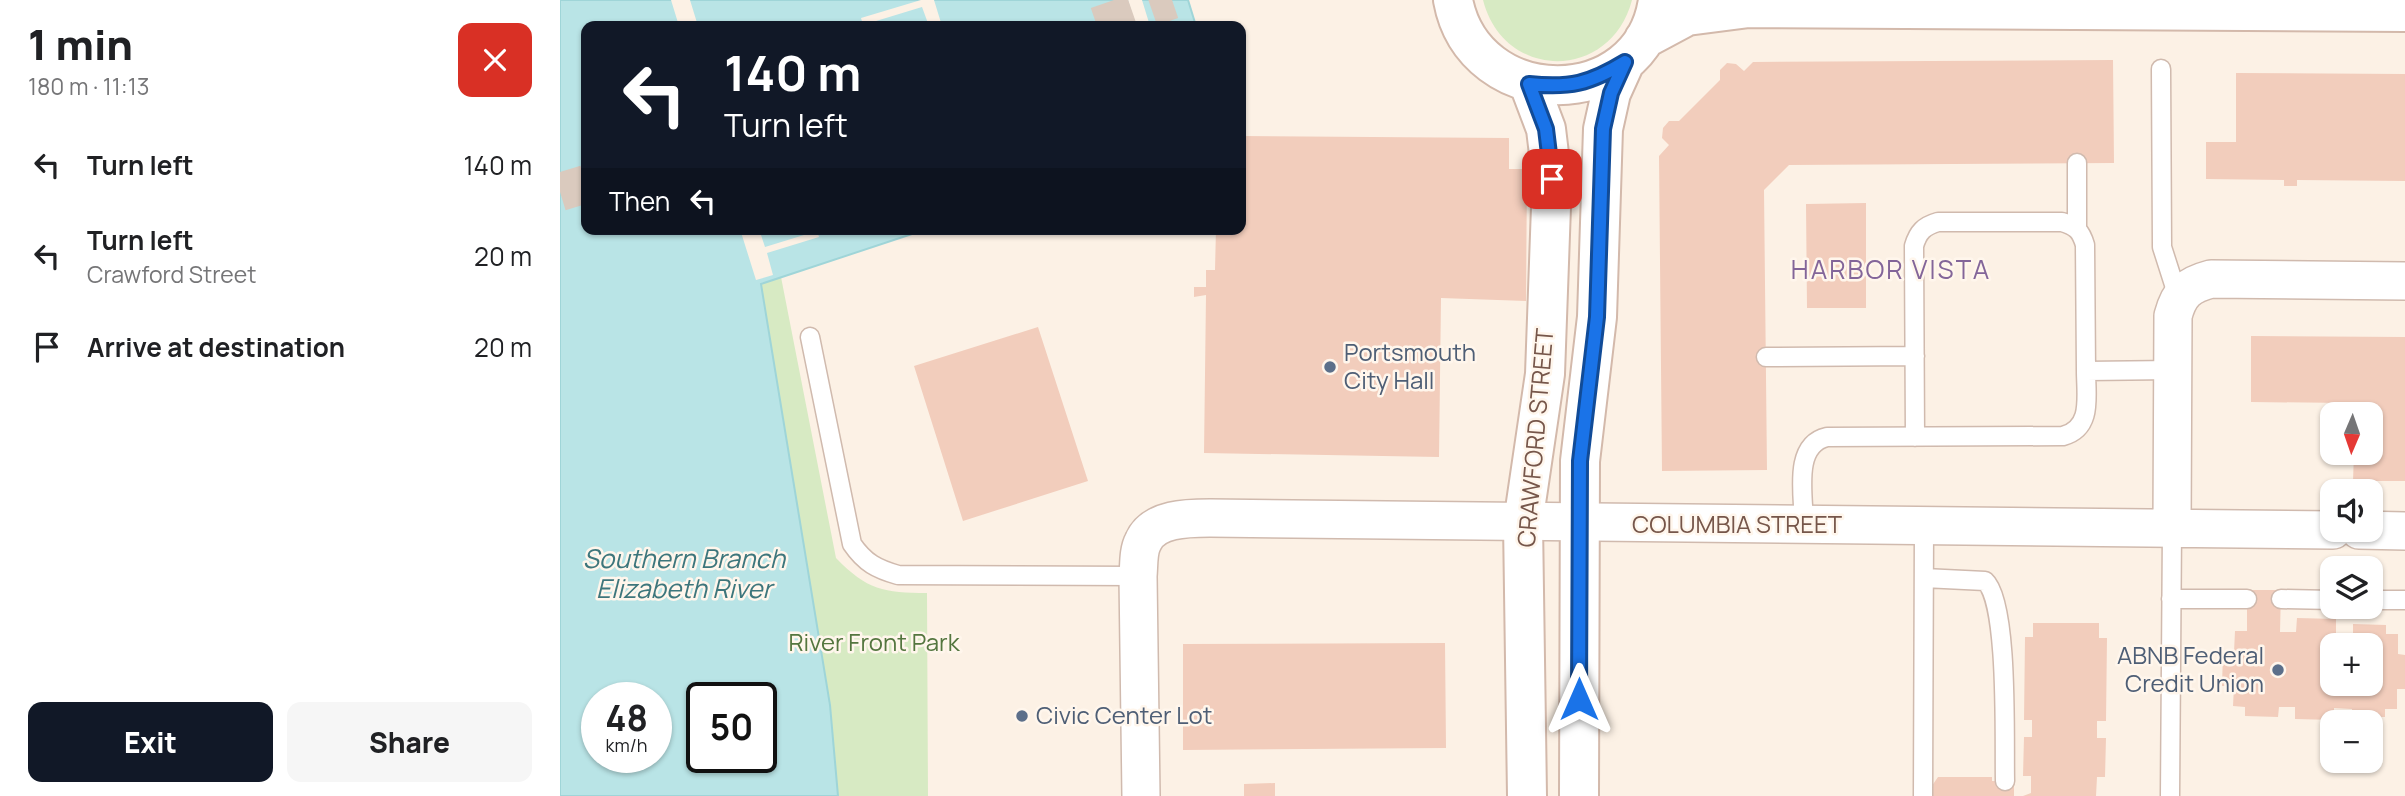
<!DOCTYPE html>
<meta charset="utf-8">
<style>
body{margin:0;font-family:Manrope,sans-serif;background:#f6f6f6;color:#202124;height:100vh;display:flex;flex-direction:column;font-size:26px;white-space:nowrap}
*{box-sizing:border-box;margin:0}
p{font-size:23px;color:#757577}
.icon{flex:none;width:38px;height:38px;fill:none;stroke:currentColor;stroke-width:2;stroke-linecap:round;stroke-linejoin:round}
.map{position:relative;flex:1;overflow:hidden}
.drawer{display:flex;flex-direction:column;background:#fff;width:560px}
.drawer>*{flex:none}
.guide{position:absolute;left:21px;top:21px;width:665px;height:214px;border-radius:14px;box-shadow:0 2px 5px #0004;background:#111827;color:#fff;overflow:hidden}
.needle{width:46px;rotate:182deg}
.tools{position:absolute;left:1760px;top:402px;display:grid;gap:14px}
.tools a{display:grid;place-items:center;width:63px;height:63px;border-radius:14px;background:#fff;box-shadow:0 2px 5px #0004;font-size:35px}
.speed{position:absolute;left:21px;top:682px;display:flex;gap:14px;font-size:35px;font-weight:700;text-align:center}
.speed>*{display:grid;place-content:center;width:91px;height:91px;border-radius:50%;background:#fff;box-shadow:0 2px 5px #0004;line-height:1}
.speed small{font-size:18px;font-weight:400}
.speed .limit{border:4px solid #111;border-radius:10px;background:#fff;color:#111}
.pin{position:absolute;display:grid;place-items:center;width:60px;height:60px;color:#fff;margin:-30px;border-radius:14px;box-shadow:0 4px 10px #0006}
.me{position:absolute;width:77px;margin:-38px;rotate:0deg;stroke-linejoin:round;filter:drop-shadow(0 0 5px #0008)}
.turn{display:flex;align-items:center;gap:24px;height:147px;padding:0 28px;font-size:32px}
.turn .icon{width:91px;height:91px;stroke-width:2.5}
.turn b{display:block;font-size:49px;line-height:60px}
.then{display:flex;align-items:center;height:66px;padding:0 28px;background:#0003;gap:14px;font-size:26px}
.round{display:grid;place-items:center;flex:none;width:74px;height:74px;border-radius:14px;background:#f6f6f6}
.headline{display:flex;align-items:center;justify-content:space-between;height:119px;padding:0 28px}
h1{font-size:42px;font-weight:800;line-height:52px}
.cta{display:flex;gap:14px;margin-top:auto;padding:14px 28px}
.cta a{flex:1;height:80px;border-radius:14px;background:#111827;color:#fff;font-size:28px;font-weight:800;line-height:80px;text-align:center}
.cta a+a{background:#f6f6f6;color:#202124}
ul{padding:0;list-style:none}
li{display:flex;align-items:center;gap:21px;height:91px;padding:0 28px}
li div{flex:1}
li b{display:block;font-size:26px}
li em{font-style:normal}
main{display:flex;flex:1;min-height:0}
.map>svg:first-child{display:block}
.green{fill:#d7eac3}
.water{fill:#b9e4e6;stroke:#9fd5d8;stroke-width:2;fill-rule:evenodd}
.pier{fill:#fcf1e5}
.building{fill:#f2cdbc;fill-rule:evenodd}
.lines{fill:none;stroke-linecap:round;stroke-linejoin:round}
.motorway-tunnel{stroke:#dacabe;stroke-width:38;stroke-dasharray:38 19;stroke-linecap:butt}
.service-casing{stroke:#d0baae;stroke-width:21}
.minor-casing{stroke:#d0baae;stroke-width:40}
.secondary-casing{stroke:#d3b9ab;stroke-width:42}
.service{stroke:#fff;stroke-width:18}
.minor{stroke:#fff;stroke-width:37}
.secondary{stroke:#fff;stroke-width:38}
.route-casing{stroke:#114b97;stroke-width:18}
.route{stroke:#1a73e8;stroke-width:12}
.service-dot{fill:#5c6f8a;stroke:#fff6ec;stroke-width:2.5}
.labels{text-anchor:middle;stroke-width:5;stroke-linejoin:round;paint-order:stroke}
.service-label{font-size:24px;fill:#4e5e75;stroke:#fff6ec;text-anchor:start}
.street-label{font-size:24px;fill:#76564a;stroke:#fff6ec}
.park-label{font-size:24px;fill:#54763f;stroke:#fff6ec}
.neighbourhood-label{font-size:26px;letter-spacing:2px;fill:#836599;stroke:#fff6ec}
.water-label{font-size:26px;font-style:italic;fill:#3d767c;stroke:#fff6ec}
</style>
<main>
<section class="drawer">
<div class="headline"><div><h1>1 min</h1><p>180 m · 11:13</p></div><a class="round" style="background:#d93025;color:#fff"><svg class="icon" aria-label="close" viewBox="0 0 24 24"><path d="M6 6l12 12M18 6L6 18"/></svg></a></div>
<ul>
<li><svg class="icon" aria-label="left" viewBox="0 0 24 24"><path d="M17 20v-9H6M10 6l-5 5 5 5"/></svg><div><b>Turn left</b></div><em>140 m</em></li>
<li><svg class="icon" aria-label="left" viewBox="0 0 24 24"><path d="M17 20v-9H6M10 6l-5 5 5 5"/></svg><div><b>Turn left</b><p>Crawford Street</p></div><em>20 m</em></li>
<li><svg class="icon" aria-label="arrive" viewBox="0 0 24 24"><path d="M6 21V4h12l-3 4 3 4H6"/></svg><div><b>Arrive at destination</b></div><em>20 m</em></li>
</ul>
<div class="cta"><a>Exit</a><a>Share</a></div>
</section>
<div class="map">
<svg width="1845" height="796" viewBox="0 0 1845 796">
<rect width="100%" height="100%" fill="#fcf1e5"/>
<path class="green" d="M923,0H1072C1051,81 944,82 923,0Z
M221,277L276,558C307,590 324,593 367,593L368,796H278L270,705L201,284Z"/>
<path class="water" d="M0,0H628L636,26H26V229H367L201,284L270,705L278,796H0ZM37,698H96V758H37ZM142,698H201V758H142Z"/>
<path class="pier" d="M111,0H130L138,26H119Z
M361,0H374L382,26H369L362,7L303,25L301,18Z
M568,0H582L590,26H576Z
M180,229H199L205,247L257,231L259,237L207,253L213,275L196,280Z"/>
<path class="building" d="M1553,60L1554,163L1229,165L1204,190L1207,470L1102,471L1099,156L1109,145L1102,138L1103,128L1109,121H1119L1160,80V70L1167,63L1176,64L1184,71L1193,62Z
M1676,73L1845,74V181L1737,180V186H1724V180L1646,179V142H1676Z
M681,136L949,138V169H967L966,301L881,298L879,457L644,453L646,295L634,297V287H646V270H655L656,229H681Z
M1306,203V308H1247L1246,204Z
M478,327L528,481L403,521L354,366Z
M1691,336L1845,337V481H1793L1794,453H1811V415H1794L1788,403L1691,402Z
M1687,590H1721L1720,632H1736L1737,618L1776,619V633H1793V624L1826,625V634H1838V654L1845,655V689H1837V709H1825V717L1792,716V709L1774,708V720L1735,719V707H1719L1718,717L1685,716V707L1673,706L1674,686H1662L1663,652H1674L1675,631H1687ZM1773,646H1811V684H1773Z
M1473,623H1539V638H1547L1546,721H1537V738H1546L1545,777H1537L1536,796H1463L1471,793V776H1463L1464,737H1472V720H1464L1465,637H1473Z
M885,643L886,748L623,750V644Z
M1378,777H1432V781L1454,782V796H1365Z
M715,783V796H684V784Z"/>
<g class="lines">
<path class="motorway-tunnel" d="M537,26L612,0
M0,192L26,184"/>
<g class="service-casing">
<path id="service" d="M1601,69L1602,247L1618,297
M1517,163V228
M250,337L292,544C305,563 317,569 338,575L578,576
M1206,357L1355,356
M1355,437L1354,246C1358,232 1364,226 1378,222H1502C1516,226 1521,231 1525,245L1526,371
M1244,526C1244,497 1232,445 1267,437L1503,436C1533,428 1526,396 1526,371L1613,370
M1364,578L1425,581C1449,602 1444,744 1445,781
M1611,599H1687
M1721,599L1773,600
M1811,600H1845
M1363,796L1364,527
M1610,796L1612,529"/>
</g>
<g class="minor-casing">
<path id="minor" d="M1612,529L1613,316C1619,293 1628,285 1651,279L1845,281
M1799,530L1845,531
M581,796L578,576C579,566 578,551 583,542C593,518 628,518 650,518L1773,530"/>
</g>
<g class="secondary-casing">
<path id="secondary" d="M893,0C914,113 1082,114 1098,0
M1084,39L1127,16L1189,8L1845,12
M967,796L963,523L985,374L992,179L986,129L969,84
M1019,796L1020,461L1037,317L1043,129L1051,93L1065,62"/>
</g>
<use href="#service" class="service"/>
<use href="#minor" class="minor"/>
<use href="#secondary" class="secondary"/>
</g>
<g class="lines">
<g class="route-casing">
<path id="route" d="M992,179L986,129L969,84C1010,88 1029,84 1065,62L1051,93L1043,129L1037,317L1020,461L1019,699"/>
</g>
<use href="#route" class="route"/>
</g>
<g class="service-dot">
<circle cx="770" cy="367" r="7"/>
<circle cx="1718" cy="670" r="7"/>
<circle cx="462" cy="716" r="7"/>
</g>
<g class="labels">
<g class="service-label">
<text x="784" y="361">Portsmouth<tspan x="784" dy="28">City Hall</tspan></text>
<text x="1704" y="664" text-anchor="end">ABNB Federal<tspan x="1704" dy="28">Credit Union</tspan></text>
<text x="476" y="724">Civic Center Lot</text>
</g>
<g class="street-label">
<text transform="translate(976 438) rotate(-85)" y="8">CRAWFORD STREET</text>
<text x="1177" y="533">COLUMBIA STREET</text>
</g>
<g class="park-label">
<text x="314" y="651">River Front Park</text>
</g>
<g class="neighbourhood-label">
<text x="1331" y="279">HARBOR VISTA</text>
</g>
<g class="water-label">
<text x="124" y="568">Southern Branch<tspan x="124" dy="30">Elizabeth River</tspan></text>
</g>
</g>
</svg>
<div class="tools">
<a><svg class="needle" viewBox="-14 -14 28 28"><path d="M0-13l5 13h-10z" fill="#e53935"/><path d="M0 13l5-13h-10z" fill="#757577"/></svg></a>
<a><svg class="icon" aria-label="sound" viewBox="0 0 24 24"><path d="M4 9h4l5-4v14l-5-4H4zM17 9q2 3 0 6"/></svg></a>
<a><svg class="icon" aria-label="layers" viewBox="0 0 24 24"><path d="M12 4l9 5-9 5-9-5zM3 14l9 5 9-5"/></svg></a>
<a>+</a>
<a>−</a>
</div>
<div class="speed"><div>48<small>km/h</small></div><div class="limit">50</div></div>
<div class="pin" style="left:992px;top:179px;background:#d93025"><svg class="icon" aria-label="arrive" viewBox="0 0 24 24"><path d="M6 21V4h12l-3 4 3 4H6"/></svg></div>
<svg class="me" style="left:1019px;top:699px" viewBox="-20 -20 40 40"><path d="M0-17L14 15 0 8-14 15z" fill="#1a73e8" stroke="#fff" stroke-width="4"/></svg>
<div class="guide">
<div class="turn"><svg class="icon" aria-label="left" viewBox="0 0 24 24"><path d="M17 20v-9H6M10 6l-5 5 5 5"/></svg><div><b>140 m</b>Turn left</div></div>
<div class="then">Then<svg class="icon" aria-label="left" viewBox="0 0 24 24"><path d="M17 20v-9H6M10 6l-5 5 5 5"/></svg></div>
</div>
</div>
</main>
